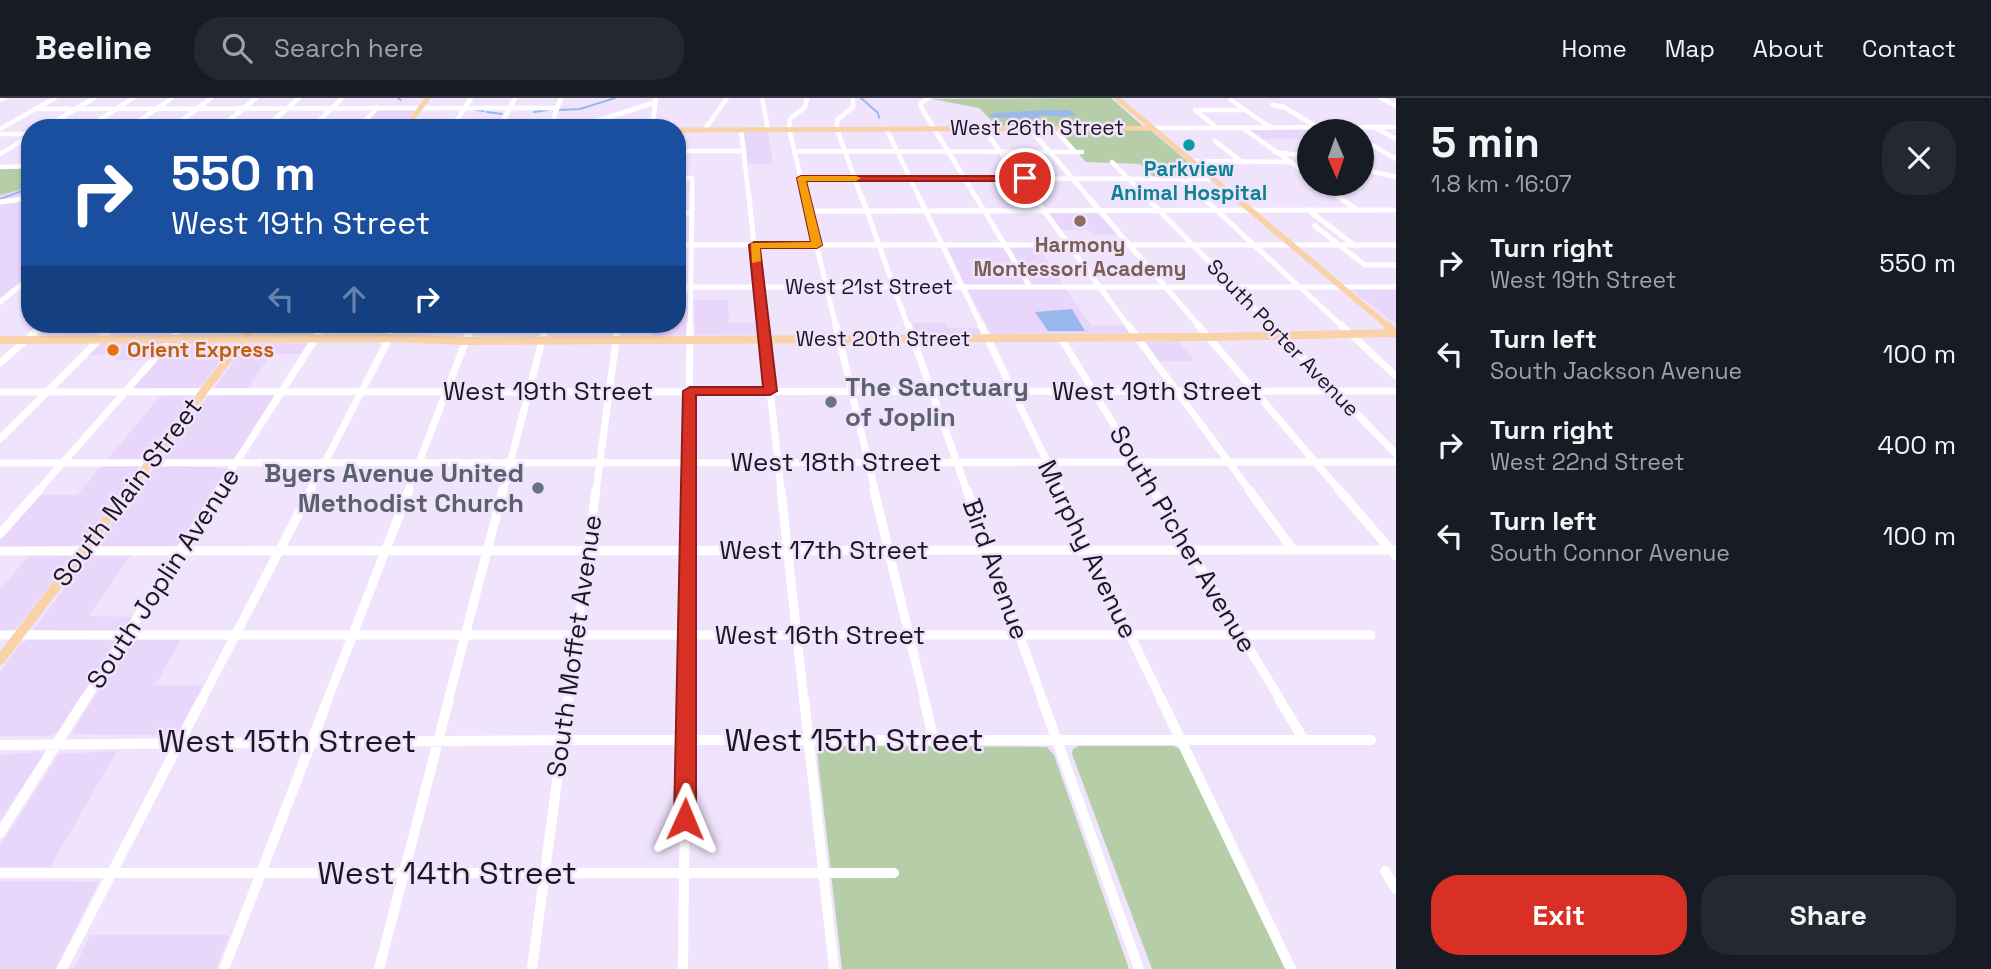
<!DOCTYPE html>
<meta charset="utf-8">
<style>
body{margin:0;font-family:"Space Grotesk",sans-serif;background:#242831;color:#f1f3f6;height:100vh;display:flex;flex-direction:column;font-size:26px;white-space:nowrap}
*{box-sizing:border-box;margin:0}
p{font-size:23px;color:#9ea1a6}
.icon{flex:none;width:38px;height:38px;fill:none;stroke:currentColor;stroke-width:2;stroke-linecap:round;stroke-linejoin:round}
.map{position:relative;flex:1;overflow:hidden}
.drawer{display:flex;flex-direction:column;background:#171b24;width:595px}
.drawer>*{flex:none}
.banner{position:absolute;left:21px;top:21px;width:665px;height:214px;border-radius:28px;box-shadow:0 2px 5px #0004;background:#1a4fa0;color:#fff;overflow:hidden}
.needle{width:46px;rotate:178deg}
.fabs{position:absolute;left:1297px;top:21px;display:grid;gap:14px}
.fabs a{display:grid;place-items:center;width:77px;height:77px;border-radius:50%;background:#171b24;box-shadow:0 2px 5px #0004;font-size:35px}
.pin{position:absolute;display:grid;place-items:center;width:60px;height:60px;color:#fff;margin:-30px;border:4px solid #fff;border-radius:50%;box-shadow:0 2px 7px #0007}
.me{position:absolute;width:77px;margin:-38px;rotate:1deg;stroke-linejoin:round;filter:drop-shadow(0 0 5px #0008)}
.turn{display:flex;align-items:center;gap:24px;height:147px;padding:0 35px;font-size:32px}
.turn .icon{width:91px;height:91px;stroke-width:2.5}
.turn b{display:block;font-size:49px;line-height:60px}
.lanes{display:flex;align-items:center;height:66px;padding:0 35px;background:#0003;justify-content:center;gap:35px;direction:ltr}
.lanes .off{opacity:.35}
.round{display:grid;place-items:center;flex:none;width:74px;height:74px;border-radius:28px;background:#242831}
.headline{display:flex;align-items:center;justify-content:space-between;height:119px;padding:0 35px}
h1{font-size:42px;font-weight:700;line-height:52px}
.action{display:flex;gap:14px;margin-top:auto;padding:14px 35px}
.action a{flex:1;height:80px;border-radius:28px;background:#d93025;color:#fff;font-size:28px;font-weight:700;line-height:80px;text-align:center}
.action a+a{background:#242831;color:#f1f3f6}
ul{padding:0;list-style:none}
li{display:flex;align-items:center;gap:21px;height:91px;padding:0 35px}
li div{flex:1}
li b{display:block;font-size:26px}
li em{font-style:normal}
header{display:flex;align-items:center;gap:42px;box-sizing:border-box;height:98px;padding:0 35px;background:#171b24;border-bottom:2px solid #363941}
header strong{font-size:33px}
nav{display:flex;gap:38px;margin-inline-start:auto;font-size:24px}
.search{width:490px;height:63px;background:#242831;display:flex;align-items:center;gap:18px;box-sizing:border-box;padding:0 24px;border-radius:28px;color:#9ea1a6;font-size:26px}
main{display:flex;flex:1;min-height:0}
.map>svg:first-child{display:block}
.built{fill:#e8d6fb}
.green{fill:#b6cea8}
.water{fill:#99b8eb}
.lines{fill:none;stroke-linecap:round;stroke-linejoin:round}
.stream{stroke:#99b8eb;stroke-width:2}
.minor-far4{stroke:#fff;stroke-width:4.5}
.minor-far3{stroke:#fff;stroke-width:5}
.minor-far2{stroke:#fff;stroke-width:7}
.minor-far1{stroke:#fff;stroke-width:9}
.minor{stroke:#fff;stroke-width:10}
.major-far3{stroke:#f9d2a9;stroke-width:5}
.major-far2{stroke:#f9d2a9;stroke-width:6}
.major-far1{stroke:#f9d2a9;stroke-width:8}
.major{stroke:#f9d2a9;stroke-width:10}
.route{fill:#d93025;stroke:#8d1f18;stroke-width:2}
.slow{fill:#f59e0b}
.culture-dot{fill:#0f9aa8;stroke:#f0e4fd;stroke-width:2.5}
.education-dot{fill:#8d6e63;stroke:#f0e4fd;stroke-width:2.5}
.food-dot{fill:#e8710a;stroke:#f0e4fd;stroke-width:2.5}
.worship-dot{fill:#6b7280;stroke:#f0e4fd;stroke-width:2.5}
.labels{text-anchor:middle;stroke-width:5;stroke-linejoin:round;paint-order:stroke}
.far-street-label{font-size:21px;fill:#1c1722;stroke:#f0e4fd}
.far-culture-label{font-size:21px;font-weight:bold;fill:#0d838f;stroke:#f0e4fd}
.far-education-label{font-size:21px;font-weight:bold;fill:#785e54;stroke:#f0e4fd}
.far-food-label{font-size:21px;font-weight:bold;fill:#c56008;stroke:#f0e4fd;text-anchor:start}
.worship-label{font-size:26px;font-weight:bold;fill:#5b616d;stroke:#f0e4fd;text-anchor:start}
.street-label{font-size:26px;fill:#1c1722;stroke:#f0e4fd}
.near-street-label{font-size:32px;fill:#1c1722;stroke:#f0e4fd}
</style>
<header>
<strong>Beeline</strong>
<div class="search"><svg class="icon" aria-label="search" viewBox="0 0 24 24"><circle cx="10" cy="10" r="6"/><path d="M15 15l6 6"/></svg>Search here</div>
<nav><a>Home</a><a>Map</a><a>About</a><a>Contact</a></nav>
</header>
<main>
<div class="map">
<svg width="1396" height="871" viewBox="0 0 1396 871">
<rect width="100%" height="100%" fill="#f0e4fd"/>
<path class="built" d="M378,11H416L401,30H361Z
M1345,30L1350,33H1309V41H1260L1247,31Z
M768,32L773,66H748L744,34Z
M0,69H30V176L0,200Z
M1047,113H1096L1119,137H1093L1089,132H1061Z
M1038,148L1064,188H1033L1009,150Z
M947,149H1003L1026,187H965Z
M967,190H1065L1091,227H1126L1130,235L991,236Z
M1396,190V226L1350,191Z
M677,197H688V237L652,238L653,226H677Z
M694,202H728L729,225H760L761,236L695,237Z
M911,225H946L948,230H979L982,236L918,237Z
M262,226H323L313,237H292L258,236Z
M1178,243L1194,263H1159L1145,244Z
M163,244L165,246L150,262H114L118,257H87L100,245Z
M208,244L231,246L232,248L200,290L132,291L171,245Z
M251,245H308L302,256H271L247,291H214L235,261Z
M162,296H194L145,361L107,362Z
M275,296L234,361H160L209,297Z
M102,367L140,368L79,448L0,449V441L39,397H77Z
M157,367L229,370L178,448H95Z
M30,456L72,458L16,531L0,533V492Z
M89,457H131L89,518L133,519L126,530L119,533L33,532Z
M30,541L114,542L116,545L58,634L49,638H0V574L20,546Z
M134,542H181L155,587H203L179,633L173,637L73,636V633L129,545Z
M117,653L50,769H0V748L59,656Z
M40,654L42,658L0,723V657Z
M0,783L99,784L55,871H0Z
M90,837H229L216,871H74Z"/>
<path class="green" d="M1111,0L1145,30H999L979,10L932,1Z
M1056,31H1149L1206,79L1155,80L1140,66L1086,64Z
M0,71H30V89L0,97Z
M820,648L1047,649L1054,657L1129,871H842L817,653Z
M1078,648H1173L1180,651L1285,871H1152L1072,656L1073,651Z"/>
<path class="water" d="M1047,12H1069L1076,17L1063,19L1039,17L1038,22L989,19L994,15Z
M1072,211L1085,233H1048L1035,214Z"/>
<g class="lines">
<path class="stream" d="M398,0L401,2
M861,0L878,15L879,20
M476,12L484,13
M559,12L580,11L615,0
M487,14L502,16
M534,14L547,12
M0,101L30,90"/>
<path class="minor-far4" d="M762,0L768,31
M853,0V9L837,22V31L862,101
M928,0L921,5V9L977,101
M1381,0L1396,8
M0,2L5,0
M1231,2L1271,30
M1284,9L1272,7L1284,9L1317,29
M35,11L557,10
M1195,12H1245
M1195,12L1217,30
M1374,29L1396,41
M44,30L94,0
M87,30L133,0
M129,30L172,0
M172,30L211,0
M220,30L256,0
M265,30L299,0
M312,30L342,0
M359,30L377,10
M452,30L471,0
M499,30L515,0
M550,30L561,0
M575,30L656,4
M652,30L656,1
M886,30L920,101
M983,30L1035,101
M1029,30L1090,101
M1054,30L1075,54
M1151,30L1396,29
M1243,30L1309,77
M0,31L55,0
M705,31L727,0
M741,31L749,101
M0,36H30
M1362,41L1396,61
M1215,43L1242,64
M677,53H744
M794,53L1082,54
M1275,54L1309,58
M0,56L30,38
M1191,63L1290,64
M1112,64L1148,101
M0,69L30,68
M1362,71L1396,79
M677,80H692V101
M801,80L1211,81
M1181,80L1204,101
M1321,86L1342,101
M22,101L30,100
M806,101L789,31L790,21L805,9L807,0"/>
<path class="minor-far3" d="M749,99L763,229
M805,99L836,229
M862,99L908,229
M919,99L982,229
M976,99L1030,189
M1034,99L1129,229
M1088,99L1200,229
M1146,99L1273,229
M1202,99L1343,229
M1339,99L1357,112
M0,104L30,100
M1308,112L1354,147
M808,113L1396,112
M677,115H692
M1315,128L1365,167H1396
M677,147H1396
M677,189H1396
M0,204L30,180
M41,229L45,226
M112,229L115,226
M182,229L185,226
M323,229L325,226
M395,229L397,226
M472,229L473,226
M545,229L546,226
M618,229V226
M690,229L692,99"/>
<path class="minor-far2" d="M763,227L781,393
M836,227L875,393
M908,227L967,393
M981,227L1061,393
M1128,227L1250,393
M1198,227L1340,393
M1271,227L1396,356
M1341,227L1396,278
M1061,240L1154,393
M0,265L43,227
M0,294L1396,293
M0,341L114,227
M0,365L1396,364
M38,393L184,227
M218,393L324,227
M310,393L396,227
M408,393L472,227
M503,393L546,227
M596,393L618,227
M688,393L690,227"/>
<path class="minor-far1" d="M781,392L804,603
M874,392L925,603
M967,392L1043,603
M1060,392L1162,603
M1153,392L1281,603
M1249,392L1293,452
M1339,392L1396,458
M0,436L39,392
M0,453L1396,452
M0,537H1371
M84,603L219,392
M201,603L311,392
M327,603L409,392
M448,603L503,392
M568,603L596,392
M686,603L688,392"/>
<path class="minor" d="M804,601L834,871
M924,601L934,643
M1042,601L1139,871
M1161,601L1291,871
M1279,601L1304,642
M0,647L562,642H1371
M0,735L85,601
M1385,773L1396,791
M0,775H894
M62,871L202,601
M224,871L328,601
M379,871L449,601
M532,871L568,601
M683,871L686,601"/>
<path class="major-far3" d="M1117,0L1237,101
M405,30L428,0
M677,32L1151,30"/>
<path class="major-far2" d="M1235,99L1389,229
M253,229L255,226"/>
<path class="major-far1" d="M1387,227L1396,235
M0,242L390,240L466,243L1208,239L1396,235
M128,393L254,227"/>
<path class="major" d="M0,562L129,392"/>
</g>
<path class="route" d="M801,78H1025L1029,80L1025,83H806L822,147L817,150H760L777,293L770,297H696V721L692,728L685,731L677,728L674,721L683,293L690,289H763L749,147L754,144H811L797,80Z"/>
<path class="slow" d="M801,78H856L861,80L856,83H806L822,147L817,150H760L761,163L752,165L751,145L811,144L797,80Z"/>
<circle class="culture-dot" cx="1189" cy="47" r="7"/>
<circle class="education-dot" cx="1080" cy="123" r="7"/>
<circle class="food-dot" cx="113" cy="252" r="7"/>
<g class="worship-dot">
<circle cx="831" cy="304" r="7"/>
<circle cx="538" cy="390" r="7"/>
</g>
<g class="labels">
<g class="far-street-label">
<text x="1037" y="37">West 26th Street</text>
<text x="869" y="196">West 21st Street</text>
<text transform="translate(1283 240) rotate(46)" y="7">South Porter Avenue</text>
<text x="883" y="248">West 20th Street</text>
</g>
<g class="far-culture-label">
<text x="1189" y="78">Parkview<tspan x="1189" dy="24">Animal Hospital</tspan></text>
</g>
<g class="far-education-label">
<text x="1080" y="154">Harmony<tspan x="1080" dy="24">Montessori Academy</tspan></text>
</g>
<g class="far-food-label">
<text x="127" y="259">Orient Express</text>
</g>
<g class="worship-label">
<text x="845" y="298">The Sanctuary<tspan x="845" dy="30">of Joplin</tspan></text>
<text x="524" y="384" text-anchor="end">Byers Avenue United<tspan x="524" dy="30">Methodist Church</tspan></text>
</g>
<g class="street-label">
<text x="548" y="302">West 19th Street</text>
<text x="1157" y="302">West 19th Street</text>
<text x="836" y="373">West 18th Street</text>
<text transform="translate(127 394) rotate(-53)" y="9">South Main Street</text>
<text transform="translate(1183 441) rotate(59)" y="9">South Picher Avenue</text>
<text transform="translate(1088 451) rotate(64)" y="9">Murphy Avenue</text>
<text x="824" y="461">West 17th Street</text>
<text transform="translate(996 471) rotate(70)" y="9">Bird Avenue</text>
<text transform="translate(163 480) rotate(-57)" y="9">South Joplin Avenue</text>
<text x="820" y="546">West 16th Street</text>
<text transform="translate(574 548) rotate(-82)" y="9">South Moffet Avenue</text>
</g>
<g class="near-street-label">
<text x="854" y="653">West 15th Street</text>
<text x="287" y="654">West 15th Street</text>
<text x="447" y="786">West 14th Street</text>
</g>
</g>
</svg>
<div class="fabs">
<a><svg class="needle" viewBox="-14 -14 28 28"><path d="M0-13l5 13h-10z" fill="#e53935"/><path d="M0 13l5-13h-10z" fill="#9ea1a6"/></svg></a>
</div>
<div class="pin" style="left:1025px;top:80px;background:#d93025"><svg class="icon" aria-label="arrive" viewBox="0 0 24 24"><path d="M6 21V4h12l-3 4 3 4H6"/></svg></div>
<svg class="me" style="left:685px;top:721px" viewBox="-20 -20 40 40"><path d="M0-17L14 15 0 8-14 15z" fill="#d93025" stroke="#fff" stroke-width="4"/></svg>
<div class="banner">
<div class="turn"><svg class="icon" aria-label="right" viewBox="0 0 24 24"><path d="M7 20v-9h11M14 6l5 5-5 5"/></svg><div><b>550 m</b>West 19th Street</div></div>
<div class="lanes"><svg class="icon off" aria-label="left" viewBox="0 0 24 24"><path d="M17 20v-9H6M10 6l-5 5 5 5"/></svg><svg class="icon off" aria-label="ahead" viewBox="0 0 24 24"><path d="M12 20V5M6 11l6-6 6 6"/></svg><svg class="icon" aria-label="right" viewBox="0 0 24 24"><path d="M7 20v-9h11M14 6l5 5-5 5"/></svg></div>
</div>
</div>
<section class="drawer">
<div class="headline"><div><h1>5 min</h1><p>1.8 km · 16:07</p></div><a class="round"><svg class="icon" aria-label="close" viewBox="0 0 24 24"><path d="M6 6l12 12M18 6L6 18"/></svg></a></div>
<ul>
<li><svg class="icon" aria-label="right" viewBox="0 0 24 24"><path d="M7 20v-9h11M14 6l5 5-5 5"/></svg><div><b>Turn right</b><p>West 19th Street</p></div><em>550 m</em></li>
<li><svg class="icon" aria-label="left" viewBox="0 0 24 24"><path d="M17 20v-9H6M10 6l-5 5 5 5"/></svg><div><b>Turn left</b><p>South Jackson Avenue</p></div><em>100 m</em></li>
<li><svg class="icon" aria-label="right" viewBox="0 0 24 24"><path d="M7 20v-9h11M14 6l5 5-5 5"/></svg><div><b>Turn right</b><p>West 22nd Street</p></div><em>400 m</em></li>
<li><svg class="icon" aria-label="left" viewBox="0 0 24 24"><path d="M17 20v-9H6M10 6l-5 5 5 5"/></svg><div><b>Turn left</b><p>South Connor Avenue</p></div><em>100 m</em></li>
</ul>
<div class="action"><a>Exit</a><a>Share</a></div>
</section>
</main>
